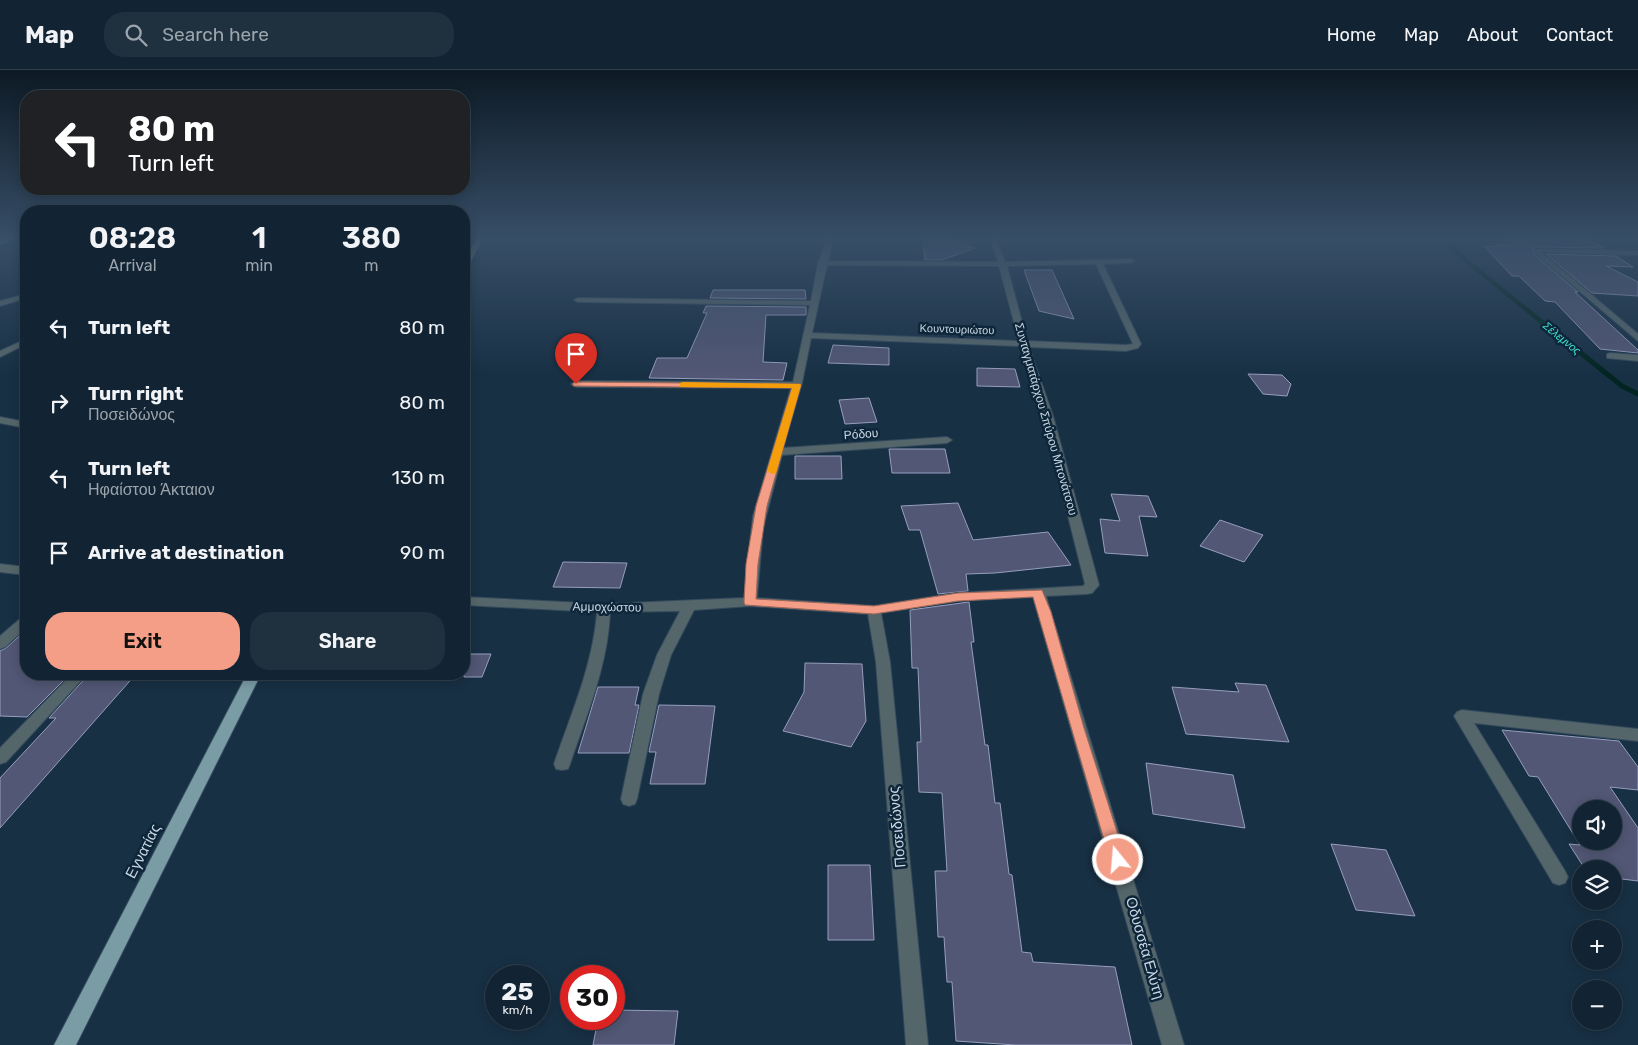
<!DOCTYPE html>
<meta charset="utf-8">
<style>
body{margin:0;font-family:Rubik,sans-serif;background:#1f303f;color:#f1f3f6;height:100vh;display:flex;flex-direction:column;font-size:19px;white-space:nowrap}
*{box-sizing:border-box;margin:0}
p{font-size:16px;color:#9ca4ac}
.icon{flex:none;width:28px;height:28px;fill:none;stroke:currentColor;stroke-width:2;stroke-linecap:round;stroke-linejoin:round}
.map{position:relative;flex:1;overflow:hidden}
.panel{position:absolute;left:20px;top:135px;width:450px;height:475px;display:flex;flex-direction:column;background:#122433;border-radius:20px;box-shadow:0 2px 12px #0003,0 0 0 1px #31414e}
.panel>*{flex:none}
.top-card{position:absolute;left:20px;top:20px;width:450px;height:105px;border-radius:20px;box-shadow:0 2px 12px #0003,0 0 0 1px #31414e;background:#202124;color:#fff;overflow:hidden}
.buttons{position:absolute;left:1572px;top:730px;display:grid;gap:10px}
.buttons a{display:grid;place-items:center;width:50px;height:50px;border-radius:50%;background:#122433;box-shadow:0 2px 12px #0003,0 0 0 1px #31414e;font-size:25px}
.speed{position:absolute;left:485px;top:895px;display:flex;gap:10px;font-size:25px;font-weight:700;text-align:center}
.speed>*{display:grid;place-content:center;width:65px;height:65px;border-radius:50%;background:#122433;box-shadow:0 2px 12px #0003,0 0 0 1px #31414e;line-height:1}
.speed small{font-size:12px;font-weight:400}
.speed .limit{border:8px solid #d22;background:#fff;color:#111}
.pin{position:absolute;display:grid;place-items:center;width:42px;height:42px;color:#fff;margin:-51px -21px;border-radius:50% 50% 50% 0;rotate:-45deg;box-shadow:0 0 5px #0007}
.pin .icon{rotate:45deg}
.me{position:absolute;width:55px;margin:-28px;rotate:343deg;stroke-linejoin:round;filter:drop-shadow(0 0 4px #0008)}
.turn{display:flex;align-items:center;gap:18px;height:105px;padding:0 25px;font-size:22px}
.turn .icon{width:65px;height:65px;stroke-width:2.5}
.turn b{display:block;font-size:35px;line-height:42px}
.eta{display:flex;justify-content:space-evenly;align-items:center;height:85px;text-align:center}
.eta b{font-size:30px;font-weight:600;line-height:35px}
.primary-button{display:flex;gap:10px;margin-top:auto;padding:10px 25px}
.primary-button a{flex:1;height:58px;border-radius:20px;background:#f49e87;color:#111;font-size:20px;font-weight:600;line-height:58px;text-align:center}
.primary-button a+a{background:#1f303f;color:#f1f3f6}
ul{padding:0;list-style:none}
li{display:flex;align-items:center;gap:15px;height:75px;padding:0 25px}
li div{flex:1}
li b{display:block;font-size:19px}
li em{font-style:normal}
header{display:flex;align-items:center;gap:30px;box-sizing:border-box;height:70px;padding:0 25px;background:#122433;border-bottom:1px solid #31414e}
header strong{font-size:24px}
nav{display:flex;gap:28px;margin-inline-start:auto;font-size:18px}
.search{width:350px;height:45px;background:#1f303f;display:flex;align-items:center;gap:12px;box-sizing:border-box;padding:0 18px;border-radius:20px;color:#9ca4ac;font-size:19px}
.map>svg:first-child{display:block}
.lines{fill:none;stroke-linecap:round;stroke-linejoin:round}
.stream-far1{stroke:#022521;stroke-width:4.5}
.stream{stroke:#022521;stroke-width:5}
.building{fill:#515774;stroke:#979ebe;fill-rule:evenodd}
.minor-casing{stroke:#344b5e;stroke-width:2}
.major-casing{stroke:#344b5e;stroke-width:2}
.highway-casing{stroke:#344b5e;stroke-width:1}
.minor{fill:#55666a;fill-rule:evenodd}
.major{fill:#7a9ca5;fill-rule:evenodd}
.highway{fill:#88b2bc;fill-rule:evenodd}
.route{fill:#f49e87;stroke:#9f6758}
.slow{fill:#f59e0b}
.labels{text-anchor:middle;stroke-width:5;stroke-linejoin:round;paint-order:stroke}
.far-street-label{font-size:11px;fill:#cad8e5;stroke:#0e2639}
.far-water-label{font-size:11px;font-style:italic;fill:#43e0ce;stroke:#0e2639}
.street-label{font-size:12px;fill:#cad8e5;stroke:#0e2639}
.near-street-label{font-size:15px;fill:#cad8e5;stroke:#0e2639}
</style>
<header>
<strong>Map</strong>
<div class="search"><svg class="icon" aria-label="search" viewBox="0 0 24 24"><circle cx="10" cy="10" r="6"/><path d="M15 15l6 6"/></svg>Search here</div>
<nav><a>Home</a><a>Map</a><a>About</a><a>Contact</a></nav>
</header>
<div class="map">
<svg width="1638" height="975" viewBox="0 0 1638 975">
<rect width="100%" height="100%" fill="#183044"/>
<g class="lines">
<path class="stream-far1" d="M1444,169L1464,189L1558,265"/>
<path class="stream" d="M1557,264L1622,316L1638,324"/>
</g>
<path class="building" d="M923,169H947L975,178L942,190H925Z
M1504,169H1588L1604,178L1535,177L1533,179L1535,185L1578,222H1575L1638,280V283L1600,279L1555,232L1545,231L1519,206H1512L1484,176L1501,177L1496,174L1512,175Z
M1546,184L1616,186L1633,197L1606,196L1638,212V226L1592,223Z
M1024,200H1052L1074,249L1039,241Z
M713,220H805L806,229L710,228Z
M706,236L806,237V245H766L763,292L787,293L783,310L649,308L657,288H687L707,243H703Z
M833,275L889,278V295L828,293Z
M977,298L1015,299L1020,317L977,316Z
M1248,304L1282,305L1291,314L1287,326L1263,324Z
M869,328L877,352L845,354L839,330Z
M889,379H945L950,403H892Z
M795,386H841L842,409H795Z
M1111,424L1148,426L1157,447L1139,446L1148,486L1105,483L1100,449L1120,451Z
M958,433L973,470L1048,462L1071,495L995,503L966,504L968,521L938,524L920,460H909L901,436Z
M1220,450L1263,465L1244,492L1200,476Z
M563,492L627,493L620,518L553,517Z
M969,532L974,572H971L985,675H988L995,733H1000L1009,804L1012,805L1022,882L1031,883L1033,892L1115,897L1132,975H1016L956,971L952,912H947L944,867H938L935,801H947L942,723L919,722L917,672H921L918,598H912L910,540Z
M26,560V604H70L27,647L0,646V581L6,578Z
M464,584H491L482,607H464Z
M805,593L862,594L866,651L851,677L783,661L804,622Z
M89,604H136L0,758V708L56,648H49Z
M1235,613L1266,615L1289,672L1186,664L1172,617L1239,622Z
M598,617H639L635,635H639L629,683H578Z
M659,635L715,636L705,714H650L656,682H649Z
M1502,660L1619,671L1638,697V720L1610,717L1638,758V811L1614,808V799H1585L1569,774L1580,775L1538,707L1529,706ZM1581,739H1614V771H1581Z
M1146,693L1233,705L1245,758L1153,744Z
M1331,774L1386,780L1415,846L1356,840Z
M828,795H870L874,870H828Z
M614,940L678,941L674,975H593L598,949H614Z"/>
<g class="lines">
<g class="minor-casing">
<path id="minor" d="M827,169H833L828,191L998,192L990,169H996L1005,192L1131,189L1135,191L1131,193L1103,194L1141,274L1138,278L1126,281L1029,277L1053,346L1099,515L1092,523L1087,524L1046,526L1184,975H1162L1033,527L957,531L881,543L890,592L928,975H906L876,592L868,544L750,536L694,540L671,585L659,624L637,729L635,734L629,736L623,734L621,729L643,624L657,585L680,541L610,542C608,595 587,644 570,694L568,699L562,700L556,699L554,694C571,644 593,595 597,542L464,535V527L604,534L744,528L753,446L791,318L576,317L571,314L576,311L793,312L810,235L578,232L574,230L578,228L811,231L818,193ZM1096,194L1133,274L1126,275L1027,271L1007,196ZM827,195L999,196L1019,271L812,263ZM811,268L1020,276L1043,346L1085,514L1083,516L957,523L874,536L757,528L763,458L782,385L947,373L952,370L947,367L783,378L802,313Z
M1535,179L1638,181V185L1541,182L1638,264V271L1536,184Z
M26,224V228L0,236V231Z
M26,269V274L0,287V281Z
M1610,283L1638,285V291L1607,288V284Z
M0,347L26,352V358L0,353Z
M0,494L26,497V505L0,502Z
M26,547V558L5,577L0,579V566L21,548Z
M72,604H87L6,692L0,694V678Z
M1462,640L1638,659V671L1474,653L1565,801L1568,807L1565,813L1559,815L1553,813L1454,646L1457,642Z"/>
</g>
<g class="major-casing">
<path id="major" d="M476,169H482L468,197L464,199V191Z
M247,604H261L76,975H54Z"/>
</g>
<g class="highway-casing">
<path id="highway" d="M3,169H13L0,175V170Z"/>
</g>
<use href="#minor" class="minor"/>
<use href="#major" class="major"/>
<use href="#highway" class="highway"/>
</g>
<linearGradient id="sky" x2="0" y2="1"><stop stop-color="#0d1a25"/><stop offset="0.55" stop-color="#374e67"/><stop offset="1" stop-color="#374e67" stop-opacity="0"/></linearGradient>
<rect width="1638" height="305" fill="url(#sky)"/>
<path class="route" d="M576,312L800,314L801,315L767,436L758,494L756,529L874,536L958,523L1042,520L1051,542L1084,658L1126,790L1124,795L1118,797L1112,795L1110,790L1033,527L958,531L874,544L745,535L744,532L746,494L756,436L792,318L573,316V313Z"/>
<path class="slow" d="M683,312L800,314L801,315L776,403L772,404L767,401L792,318L680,317V313Z"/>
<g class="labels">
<g class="far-street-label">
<text transform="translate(957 259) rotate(2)" y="4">Κουντουριώτου</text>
</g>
<g class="far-water-label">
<text transform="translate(1562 268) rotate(39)" y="4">Σέλεμνος</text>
</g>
<g class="street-label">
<text transform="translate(1046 349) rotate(74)" y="4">Συνταγματάρχου Σπύρου Μπονάτσου</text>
<text transform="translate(861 364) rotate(-4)" y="4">Ρόδου</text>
<text transform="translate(607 537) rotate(1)" y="4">Αμμοχώστου</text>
</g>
<g class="near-street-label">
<text transform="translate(897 757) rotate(-95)" y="5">Ποσειδώνος</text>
<text transform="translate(143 781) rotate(-63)" y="5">Εγνατίας</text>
<text transform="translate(1145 878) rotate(74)" y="5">Οδυσσέα Ελύτη</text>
</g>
</g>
</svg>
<div class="buttons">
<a><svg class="icon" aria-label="sound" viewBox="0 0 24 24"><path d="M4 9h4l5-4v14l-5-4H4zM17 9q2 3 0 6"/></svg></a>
<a><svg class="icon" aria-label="layers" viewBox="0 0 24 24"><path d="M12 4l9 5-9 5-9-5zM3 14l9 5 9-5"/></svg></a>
<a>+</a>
<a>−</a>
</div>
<div class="speed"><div>25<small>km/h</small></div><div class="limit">30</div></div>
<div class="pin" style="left:576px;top:314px;background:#d93025"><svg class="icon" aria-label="arrive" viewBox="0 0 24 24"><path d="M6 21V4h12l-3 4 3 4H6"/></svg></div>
<svg class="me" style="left:1118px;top:790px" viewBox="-20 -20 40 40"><circle r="17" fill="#f49e87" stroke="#fff" stroke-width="3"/><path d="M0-11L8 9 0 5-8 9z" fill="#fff"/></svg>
<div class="top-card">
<div class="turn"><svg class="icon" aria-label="left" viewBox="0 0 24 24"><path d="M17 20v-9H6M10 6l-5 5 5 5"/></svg><div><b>80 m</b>Turn left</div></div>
</div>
<section class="panel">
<div class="eta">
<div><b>08:28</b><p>Arrival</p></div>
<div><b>1</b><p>min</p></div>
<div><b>380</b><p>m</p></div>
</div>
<ul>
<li><svg class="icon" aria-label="left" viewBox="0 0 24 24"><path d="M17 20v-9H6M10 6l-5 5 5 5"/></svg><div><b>Turn left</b></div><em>80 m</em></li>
<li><svg class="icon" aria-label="right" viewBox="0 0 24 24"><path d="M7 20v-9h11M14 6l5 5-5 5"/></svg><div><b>Turn right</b><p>Ποσειδώνος</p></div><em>80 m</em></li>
<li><svg class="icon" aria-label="left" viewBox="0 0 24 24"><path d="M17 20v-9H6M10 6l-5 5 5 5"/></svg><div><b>Turn left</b><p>Ηφαίστου Άκταιον</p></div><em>130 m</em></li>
<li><svg class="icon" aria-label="arrive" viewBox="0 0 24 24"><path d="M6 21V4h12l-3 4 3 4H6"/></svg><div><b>Arrive at destination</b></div><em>90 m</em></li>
</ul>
<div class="primary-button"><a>Exit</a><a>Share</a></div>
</section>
</div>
